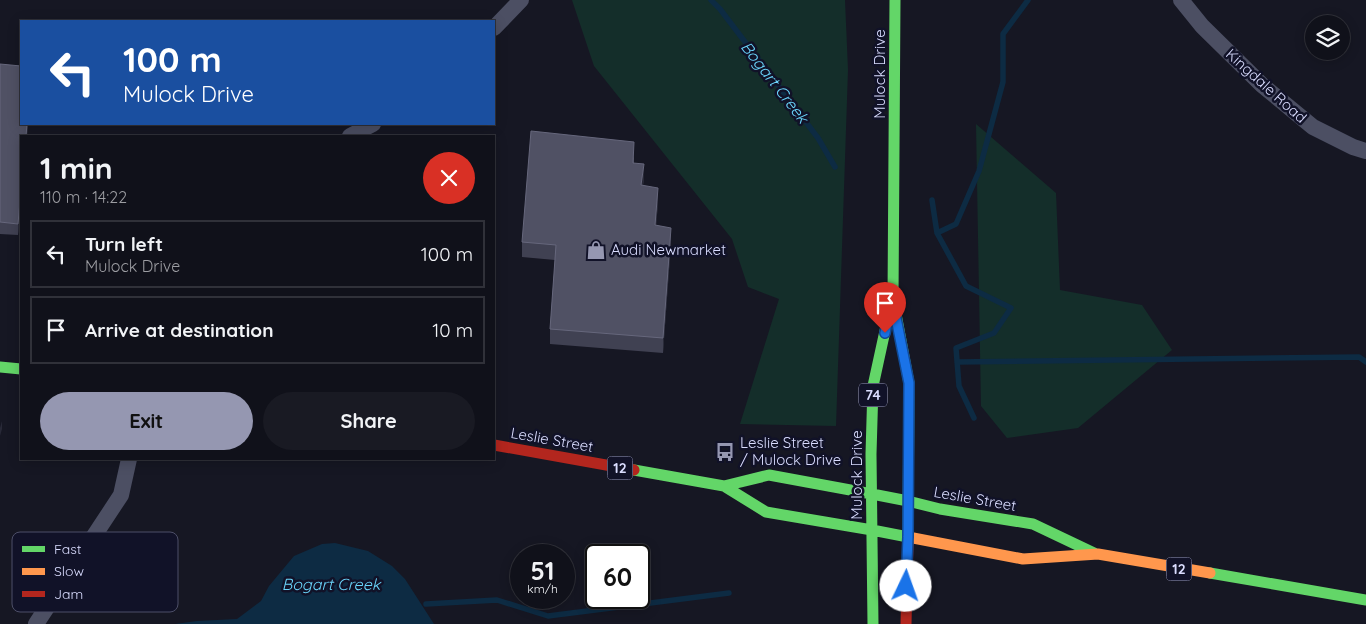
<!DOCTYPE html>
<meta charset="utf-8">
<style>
body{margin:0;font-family:Quicksand,sans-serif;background:#191a23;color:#f1f3f6;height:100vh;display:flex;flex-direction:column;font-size:19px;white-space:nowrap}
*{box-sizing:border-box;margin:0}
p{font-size:16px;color:#9c9da2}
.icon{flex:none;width:28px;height:28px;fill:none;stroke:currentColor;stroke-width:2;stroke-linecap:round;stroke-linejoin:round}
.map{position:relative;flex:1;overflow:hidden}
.drawer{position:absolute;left:20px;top:135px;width:475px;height:325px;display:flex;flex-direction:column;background:#10111a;border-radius:0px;box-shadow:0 2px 12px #0003,0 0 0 1px #303139}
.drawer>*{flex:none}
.guide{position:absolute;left:20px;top:20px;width:475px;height:105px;border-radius:0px;box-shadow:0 2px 12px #0003,0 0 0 1px #303139;background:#1a4fa0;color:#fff;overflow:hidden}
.buttons{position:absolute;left:1305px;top:15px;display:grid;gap:10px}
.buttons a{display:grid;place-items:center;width:45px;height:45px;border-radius:50%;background:#10111a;box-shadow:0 2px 12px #0003,0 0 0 1px #303139;font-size:25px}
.speed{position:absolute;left:510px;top:544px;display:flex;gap:10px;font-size:25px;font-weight:700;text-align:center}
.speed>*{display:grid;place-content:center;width:65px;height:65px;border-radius:50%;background:#10111a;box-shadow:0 2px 12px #0003,0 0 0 1px #303139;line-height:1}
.speed small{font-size:12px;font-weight:400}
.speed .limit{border:2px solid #111;border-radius:8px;background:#fff;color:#111}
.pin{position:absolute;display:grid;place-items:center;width:42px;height:42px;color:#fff;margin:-51px -21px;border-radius:50% 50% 50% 0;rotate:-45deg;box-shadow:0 0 5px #0007}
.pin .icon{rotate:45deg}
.me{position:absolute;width:55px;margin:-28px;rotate:3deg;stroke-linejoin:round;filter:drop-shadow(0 0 4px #0008)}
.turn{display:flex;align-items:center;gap:18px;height:105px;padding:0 20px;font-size:22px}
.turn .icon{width:65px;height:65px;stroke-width:2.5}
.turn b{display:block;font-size:35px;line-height:42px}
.round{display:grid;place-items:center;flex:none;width:52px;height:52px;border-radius:26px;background:#191a23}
.summary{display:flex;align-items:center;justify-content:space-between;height:85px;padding:0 20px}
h1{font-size:30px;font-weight:700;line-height:38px}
.primary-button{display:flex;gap:10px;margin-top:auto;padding:10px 20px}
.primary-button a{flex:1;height:58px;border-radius:30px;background:#9597b1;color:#111;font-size:20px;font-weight:700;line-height:58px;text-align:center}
.primary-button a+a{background:#191a23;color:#f1f3f6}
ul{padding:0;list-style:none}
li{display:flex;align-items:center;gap:15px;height:68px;margin:0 10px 8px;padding:0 10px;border:2px solid #303139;border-radius:0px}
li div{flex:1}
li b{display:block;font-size:19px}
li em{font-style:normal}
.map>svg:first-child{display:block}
.green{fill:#142e2a}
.water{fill:#0d2b43}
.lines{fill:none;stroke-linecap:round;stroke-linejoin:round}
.stream{stroke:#0d2b43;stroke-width:5.5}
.street{stroke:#4c4f63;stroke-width:16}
.fast{stroke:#63d668;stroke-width:11}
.slow{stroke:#ff974d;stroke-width:11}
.jam{stroke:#b3261e;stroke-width:11}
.wall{fill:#404152}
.shaded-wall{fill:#282937}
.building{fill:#505164;stroke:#66677c}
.route-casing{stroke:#114b97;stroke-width:12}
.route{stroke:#1a73e8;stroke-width:9}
.labels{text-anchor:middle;stroke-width:5;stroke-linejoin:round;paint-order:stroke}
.shield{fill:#111228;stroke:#9d9fbe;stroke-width:1}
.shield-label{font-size:14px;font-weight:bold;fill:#d9dcfe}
.street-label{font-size:15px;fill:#d9dcfe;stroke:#111228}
.poi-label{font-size:15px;fill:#d9dcfe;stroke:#111228;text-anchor:start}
.water-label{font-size:16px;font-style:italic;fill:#6ad5fb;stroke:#111228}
.key{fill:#111228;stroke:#4d4f68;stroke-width:1}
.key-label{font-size:14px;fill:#d9dcfe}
</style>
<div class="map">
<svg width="1366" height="624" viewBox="0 0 1366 624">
<rect width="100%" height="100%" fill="#161723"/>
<path class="green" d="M572,0H845L848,70L836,426L740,424L779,299L748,287L732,239L594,66Z
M976,124L1056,193L1060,290L1142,305L1172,350L1078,428L1007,438L981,406Z"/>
<path class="water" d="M335,543L368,551L392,566L405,579L434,624H175L197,621L237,619L261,601L269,586L294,556L322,544Z"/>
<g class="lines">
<path class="stream" d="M711,0L720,9L818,138L835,167
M932,200L937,233L966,286L1011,308L994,333L956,348L959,386L974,418
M937,233L956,224L979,171L1003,82V34L1028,0
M957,362L1359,357L1366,362
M426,604L497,600L548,616L729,593"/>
<path class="street" d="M1181,0L1202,26L1262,85L1313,127L1353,147L1366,151
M494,28L521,0
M350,136L373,124
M36,624L121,495L129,459"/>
<path class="fast" d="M895,0L893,298L909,383L908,543
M0,367L21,369
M634,470L724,486L766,512L872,530
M724,486L769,475L872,494
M872,494L908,501
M908,501L940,509L1033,524L1094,553
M872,530L908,537
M1210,573L1366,600
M873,624L871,454L873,386L890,308"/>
<path class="slow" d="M908,537L1023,559L1098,554L1210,573"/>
<path class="jam" d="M494,445L634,470
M906,624L908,543"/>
</g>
<path class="wall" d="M0,64L28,124L27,136H21V201L18,235L0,234Z
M634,157V163L644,179L643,185L658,203L656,226L671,243L663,353L550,344V329L555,260L522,257V242Z"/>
<path class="shaded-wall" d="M27,124H28L27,136H26Z
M644,164V179L641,200V185Z
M658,188V203L655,241V225Z
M21,189V201L18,235V224Z
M671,228V243L663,353V338Z
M2,421V429L0,436V428Z"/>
<path class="building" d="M0,64L21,66V124H27L26,136H21V189L18,224L0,222Z
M531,131L634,142L633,163L644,164L641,185L658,188L655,225L671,228L663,338L550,329L556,245L522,242Z"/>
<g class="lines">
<g class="route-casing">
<path id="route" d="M885,333L892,298L909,383L908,537L906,586"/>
</g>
<use href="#route" class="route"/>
</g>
<defs>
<g id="shop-bare" transform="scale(1.5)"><path d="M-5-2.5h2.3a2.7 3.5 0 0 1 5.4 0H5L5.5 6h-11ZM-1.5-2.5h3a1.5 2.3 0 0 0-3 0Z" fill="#9597b1" stroke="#111228" stroke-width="2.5" paint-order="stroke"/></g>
<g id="bus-bare" transform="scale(1.5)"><path d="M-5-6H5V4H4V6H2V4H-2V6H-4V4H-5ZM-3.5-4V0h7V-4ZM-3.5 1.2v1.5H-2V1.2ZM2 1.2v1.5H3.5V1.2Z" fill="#9597b1" stroke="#111228" stroke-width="2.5" paint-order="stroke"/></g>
</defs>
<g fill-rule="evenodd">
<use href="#shop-bare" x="596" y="250"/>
<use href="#bus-bare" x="725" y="452"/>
</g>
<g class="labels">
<g class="shield">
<rect x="859" y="383.5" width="28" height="23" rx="4"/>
<rect x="607.5" y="456.5" width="25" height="23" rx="4"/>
<rect x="1166.5" y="557.5" width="25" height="23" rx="4"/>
</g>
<g class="shield-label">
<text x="873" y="400">74</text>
<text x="620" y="473">12</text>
<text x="1179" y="574">12</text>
</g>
<g class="street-label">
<text transform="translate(880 74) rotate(-90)" y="5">Mulock Drive</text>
<text transform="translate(1266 86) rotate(42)" y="5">Kingdale Road</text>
<text transform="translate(552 440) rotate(10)" y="5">Leslie Street</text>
<text transform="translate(857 475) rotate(-90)" y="5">Mulock Drive</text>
<text transform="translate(975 499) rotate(10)" y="5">Leslie Street</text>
</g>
<g class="poi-label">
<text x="611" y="255">Audi Newmarket</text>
<text x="740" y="448">Leslie Street<tspan x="740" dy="17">/ Mulock Drive</tspan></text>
</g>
<g class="water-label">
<text transform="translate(775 82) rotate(52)" y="6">Bogart Creek</text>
<text x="331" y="590">Bogart Creek</text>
</g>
</g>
<rect x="12" y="532" width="166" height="80" rx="8" class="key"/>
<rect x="22" y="546" width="23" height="6" fill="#63d668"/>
<rect x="22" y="568" width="23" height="7" fill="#ff974d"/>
<rect x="22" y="591" width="23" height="6" fill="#b3261e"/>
<g class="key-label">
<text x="54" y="554">Fast</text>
<text x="54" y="576">Slow</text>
<text x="54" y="599">Jam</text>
</g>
</svg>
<div class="buttons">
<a><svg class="icon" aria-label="layers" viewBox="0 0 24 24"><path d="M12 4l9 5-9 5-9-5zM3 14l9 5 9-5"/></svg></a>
</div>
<div class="speed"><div>51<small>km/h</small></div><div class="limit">60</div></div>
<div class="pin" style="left:885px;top:333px;background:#d93025"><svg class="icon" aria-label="arrive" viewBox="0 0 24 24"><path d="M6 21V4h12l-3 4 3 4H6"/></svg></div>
<svg class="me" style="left:906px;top:586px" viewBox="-20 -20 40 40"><circle r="19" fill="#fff"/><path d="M0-13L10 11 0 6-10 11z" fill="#1a73e8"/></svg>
<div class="guide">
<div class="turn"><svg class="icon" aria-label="left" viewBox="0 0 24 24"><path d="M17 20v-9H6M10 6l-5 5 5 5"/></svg><div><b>100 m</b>Mulock Drive</div></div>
</div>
<section class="drawer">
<div class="summary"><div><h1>1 min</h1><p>110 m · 14:22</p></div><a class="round" style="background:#d93025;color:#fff"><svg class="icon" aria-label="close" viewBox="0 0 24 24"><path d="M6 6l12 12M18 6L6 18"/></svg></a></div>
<ul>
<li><svg class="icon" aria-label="left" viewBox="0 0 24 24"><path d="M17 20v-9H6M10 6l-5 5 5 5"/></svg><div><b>Turn left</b><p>Mulock Drive</p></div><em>100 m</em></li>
<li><svg class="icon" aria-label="arrive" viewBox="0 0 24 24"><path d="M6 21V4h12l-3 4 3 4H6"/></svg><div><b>Arrive at destination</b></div><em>10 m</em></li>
</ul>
<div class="primary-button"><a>Exit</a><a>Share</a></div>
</section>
</div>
